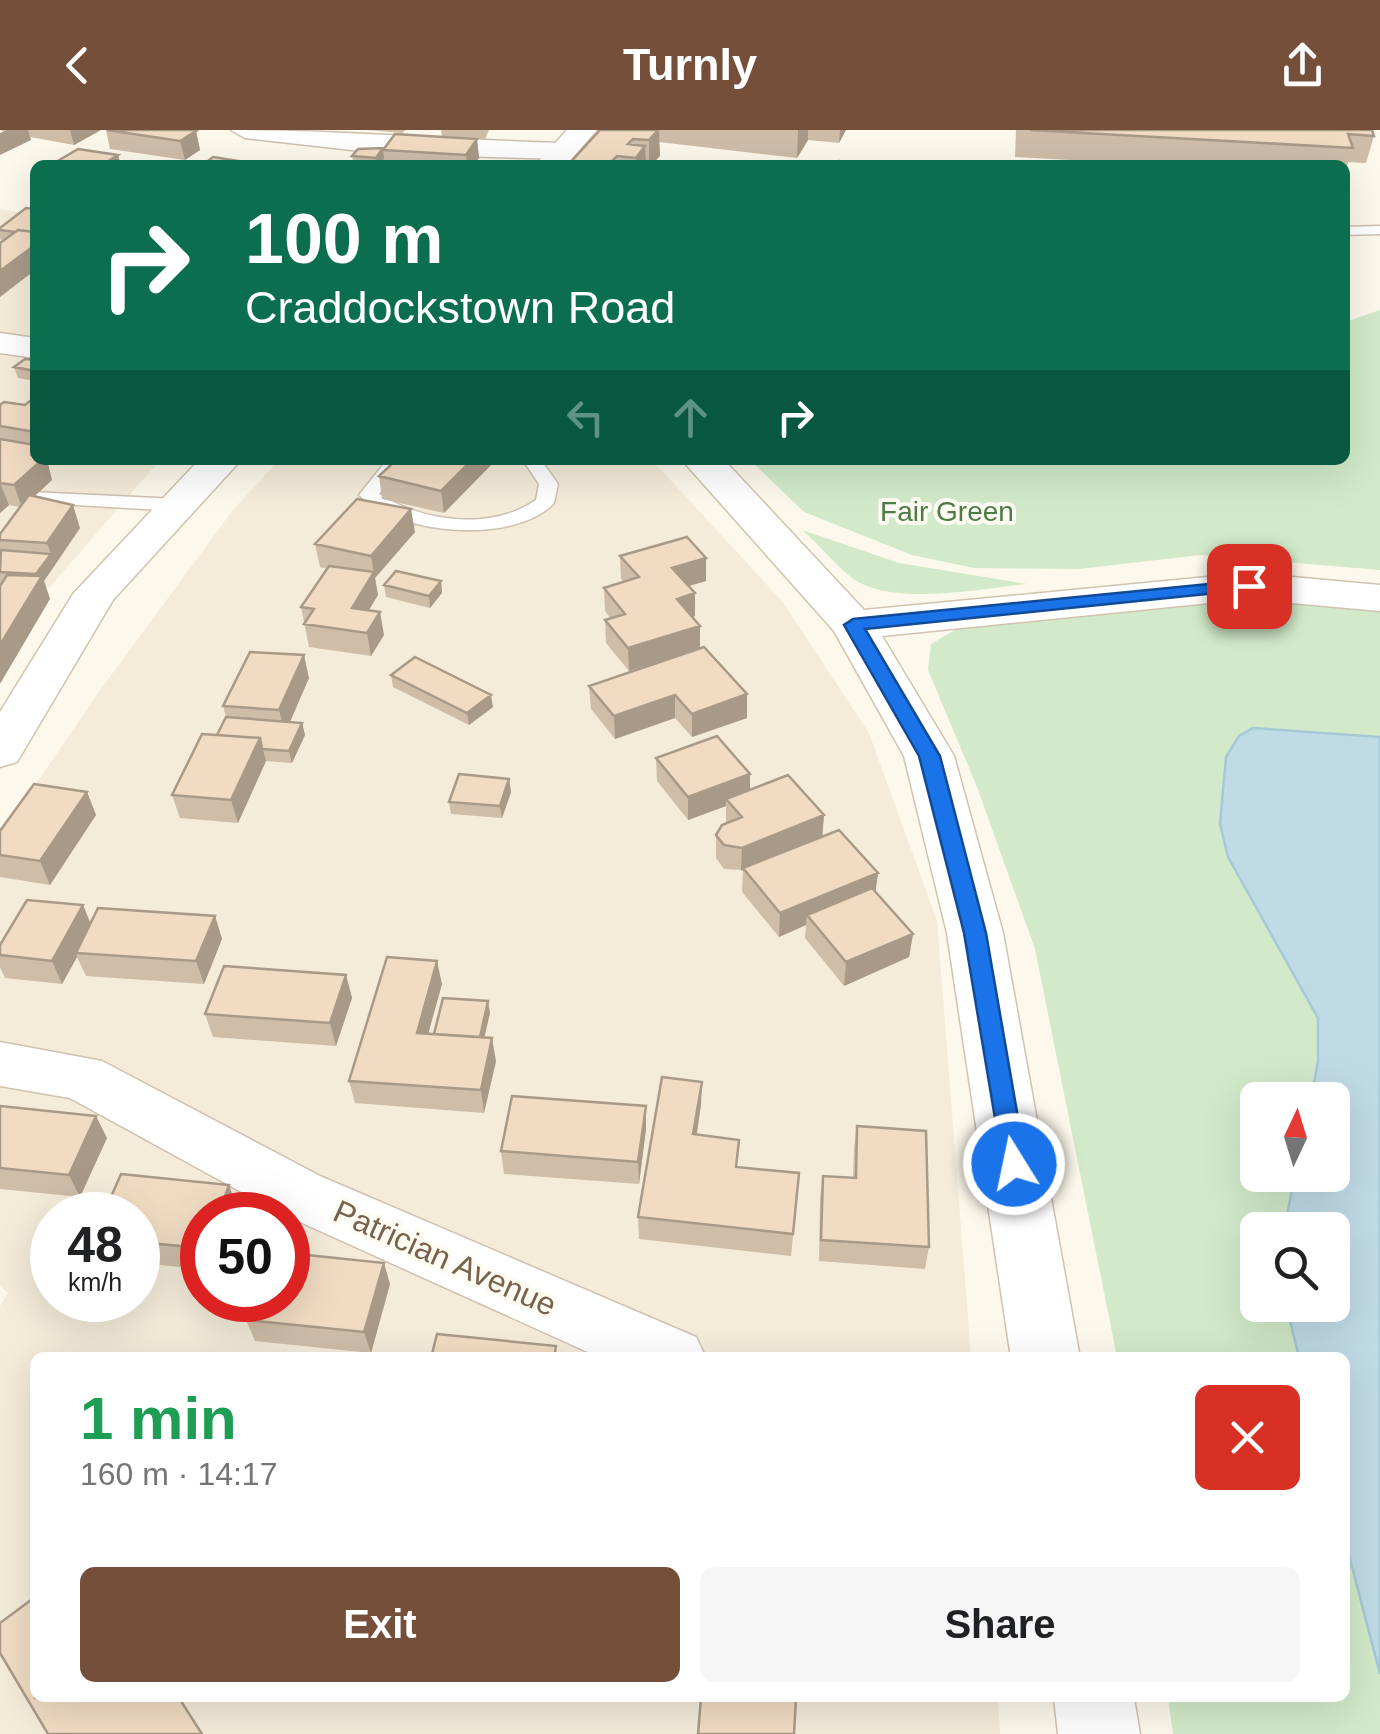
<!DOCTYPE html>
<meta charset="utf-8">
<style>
body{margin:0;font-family:Arial,sans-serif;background:#f6f6f6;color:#202124;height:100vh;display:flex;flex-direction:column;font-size:38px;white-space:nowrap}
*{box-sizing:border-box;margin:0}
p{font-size:32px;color:#757577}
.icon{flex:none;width:55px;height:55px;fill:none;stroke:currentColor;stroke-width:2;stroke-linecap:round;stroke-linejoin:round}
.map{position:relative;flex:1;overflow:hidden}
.sheet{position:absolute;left:30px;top:1222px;width:1320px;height:350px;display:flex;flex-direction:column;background:#fff;border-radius:15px;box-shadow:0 10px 40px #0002}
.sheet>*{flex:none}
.banner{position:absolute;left:30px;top:30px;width:1320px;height:305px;border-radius:15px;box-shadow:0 10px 40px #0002;background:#0b6e4f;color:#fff;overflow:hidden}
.needle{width:65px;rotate:4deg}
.fabs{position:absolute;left:1240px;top:952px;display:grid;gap:20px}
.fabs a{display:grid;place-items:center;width:110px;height:110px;border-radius:15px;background:#fff;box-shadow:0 10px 40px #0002;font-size:50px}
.speed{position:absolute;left:30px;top:1062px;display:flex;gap:20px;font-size:50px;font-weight:700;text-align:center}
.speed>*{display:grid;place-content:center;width:130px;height:130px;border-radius:50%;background:#fff;box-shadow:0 10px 40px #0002;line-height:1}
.speed small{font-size:25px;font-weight:400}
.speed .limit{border:15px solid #d22;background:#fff;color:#111}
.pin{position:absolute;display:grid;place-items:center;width:85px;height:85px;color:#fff;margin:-42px;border-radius:20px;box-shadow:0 5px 15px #0006}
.me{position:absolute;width:110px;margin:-55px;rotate:350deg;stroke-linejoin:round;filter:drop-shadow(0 0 8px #0008)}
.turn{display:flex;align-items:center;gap:35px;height:210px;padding:0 50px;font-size:45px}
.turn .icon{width:130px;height:130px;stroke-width:2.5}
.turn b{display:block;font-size:70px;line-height:85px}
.lanes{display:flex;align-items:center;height:95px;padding:0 50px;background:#0003;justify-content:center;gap:50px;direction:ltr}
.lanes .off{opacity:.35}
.round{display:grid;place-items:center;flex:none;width:105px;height:105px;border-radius:15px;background:#f6f6f6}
.headline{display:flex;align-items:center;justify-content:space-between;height:170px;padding:0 50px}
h1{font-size:60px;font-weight:700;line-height:75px;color:#1e9e55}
.action{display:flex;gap:20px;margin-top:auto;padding:20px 50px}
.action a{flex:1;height:115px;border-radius:15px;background:#764f3a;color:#fff;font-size:40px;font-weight:700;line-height:115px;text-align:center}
.action a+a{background:#f6f6f6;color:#202124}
header{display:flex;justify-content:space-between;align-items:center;height:130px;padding:0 50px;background:#764f3a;color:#fff;font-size:45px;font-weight:700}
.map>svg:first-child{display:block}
.residential{fill:#f4ebd9;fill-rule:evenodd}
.green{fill:#d2eac9;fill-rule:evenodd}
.water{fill:#bfdbe6;stroke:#a6c8d7;stroke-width:2.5}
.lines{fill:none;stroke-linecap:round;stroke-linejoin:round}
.lane-casing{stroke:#cec1b0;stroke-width:3}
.street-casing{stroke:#cec1b0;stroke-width:3}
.secondary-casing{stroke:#d1c3ae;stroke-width:3}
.lane{fill:#fff;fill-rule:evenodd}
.street{fill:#fff;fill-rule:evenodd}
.secondary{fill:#fff;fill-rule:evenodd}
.wall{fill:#cfbda8}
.shaded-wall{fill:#a99a88}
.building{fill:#f1dcc3;stroke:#a99a88;stroke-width:2.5}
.route{fill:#1a73e8;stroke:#114b97;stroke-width:2.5}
.labels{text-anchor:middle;stroke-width:8;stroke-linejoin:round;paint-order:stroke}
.far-park-label{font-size:28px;fill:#4e7c46;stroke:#fefbf2}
.street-label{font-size:32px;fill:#77624e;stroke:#fefbf2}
</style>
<header><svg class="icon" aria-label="back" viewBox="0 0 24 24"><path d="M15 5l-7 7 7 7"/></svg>Turnly<svg class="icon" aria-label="share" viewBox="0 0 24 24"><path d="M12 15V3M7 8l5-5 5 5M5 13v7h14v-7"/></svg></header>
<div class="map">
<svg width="1380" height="1604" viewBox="0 0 1380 1604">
<rect width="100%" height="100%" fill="#fcf8eb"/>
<path class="residential" d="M0,79L35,85V330H160L49,458L0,457Z
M279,330H652L781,470L869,603L937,791L971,1227L35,1228V1568H998L1000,1604H0V1176L8,1163L0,1156V707L98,563L233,380ZM52,1085H138V1170H52ZM202,1085H288V1170H202Z"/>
<path class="green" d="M1380,180V440L1200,425L1079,439L974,438L912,425L804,382L750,330H1345V192Z
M802,400L899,433L1027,454C980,459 892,477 852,448C835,435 819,414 802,400Z
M1252,466L1380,478V1604H1173L1168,1568H1345V1228L1117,1227L1035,819L977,657L928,540L931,514L962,496ZM1258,970H1332V1045H1258ZM1258,1100H1332V1175H1258Z"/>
<path class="water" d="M1253,598L1380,607V1544L1345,1410V1228L1299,1227L1286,1175H1332V1100H1284L1295,1045H1332V970H1311L1318,931V888L1228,727L1220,694L1226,627L1239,606Z"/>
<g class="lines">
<g class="lane-casing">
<path id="lane" d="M1380,96V104L1345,105V97Z
M387,330H405L379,364C423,392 491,401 536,370L539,354L523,330H541L558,354L554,373C515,415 397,405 359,365Z
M32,362L178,369L187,375L178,381L25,372L23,368Z"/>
</g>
<g class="street-casing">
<path id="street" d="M231,0C342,0 453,10 564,13L578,21L564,29L387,24L245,8Z
M0,203L35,208V228L0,223Z
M0,912L102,931L320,1046L696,1207L706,1228H601L278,1082L70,968L0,956Z"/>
</g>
<g class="secondary-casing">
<path id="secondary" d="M567,0H597L566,35H535Z
M199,330H241L113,470L17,632L0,637V582L73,464Z
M682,330H724L864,480L1249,443L1380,455V481L1249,469L882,506L954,626L1003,803L1080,1228H1011L947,803L904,626L834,501Z
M1054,1568H1134L1140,1604H1058Z"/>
</g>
<use href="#lane" class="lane"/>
<use href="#street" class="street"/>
<use href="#secondary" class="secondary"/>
</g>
<path class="wall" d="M0,0H101L74,15L30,7L31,10Z
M106,0L196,1L200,20L185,30L110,19Z
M368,0H406L402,3Z
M441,0H489L485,9H477L479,28L474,35H385L384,29L380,35H354L352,26L442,7Z
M600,0H846L839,13L808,10L797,28L659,12L660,26L651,35H568Z
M1016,0H1372L1374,6L1366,33L1348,32L1345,44V35H1160L1015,27Z
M35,79V140L0,167V113L3,111L1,110L0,108V98Z
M35,230V251L18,248L14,237Z
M35,267V330H47L52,350L34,366L80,398L44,451L50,469L0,453V404L20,377L9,375L0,383V275H25Z
M396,330H496L444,383L382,369L379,346Z
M415,402L375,448L378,465L369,480L384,505L371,526L309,517L301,477L327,439L320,437L315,414Z
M620,426L706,428V451L688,456L695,463V486L693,487L700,519L747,564V588L692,607L675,588L615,609L591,579L589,556L696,520L629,541L606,513L605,490L611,489L605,481L604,458L624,452L621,449Z
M441,451L442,463L430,478L386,467L384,455Z
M391,545L493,577L469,595L393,557Z
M309,548L290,592L302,593L305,605L292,633L266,631L238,693L180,688L172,665L217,605L226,587L223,576Z
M656,628L824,685L822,707L878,743L875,762L913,804L909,827L844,856L805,808L806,795L779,807L742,762L743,740L724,739L716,728V705L726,693V676L688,690L657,651Z
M509,649L511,662L502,688L451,684L449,672Z
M87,662L96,685L50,755L0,747V701Z
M215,786L222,809L204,854L86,846L77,827L62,854L5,848L0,837V815L90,793Z
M346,845L352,868L336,916L213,907L205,884Z
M442,854L428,904H434L490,883L484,908L496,931L484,983L355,973L349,951Z
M701,974L697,1005L738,1037L799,1043L791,1126L639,1109L638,1087Z
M0,976L107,1008L80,1067L0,1059Z
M857,996L929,1117L925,1139L819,1131L820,1068L823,1046L853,1048L854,1018Z
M646,999L639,1054L504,1044L501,1021Z
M237,1078L234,1085H202V1139L138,1133V1085Z
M390,1154L371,1223L255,1211L246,1190Z"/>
<path class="shaded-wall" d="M7,0H28L31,10L0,25V3Z
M70,0H101L74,15Z
M658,0H659L660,26L651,35H649V10Z
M798,0H808V10L797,28Z
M840,0H846L839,13Z
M196,1L200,20L185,30L180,11Z
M477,9L479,28L474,35H467L466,25Z
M645,16L646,35H636V28Z
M383,20L384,29L379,35H377L376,28Z
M118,25L121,35H102Z
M35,115V140L0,167V141Z
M35,323V330H47L52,350L22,378L14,355Z
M472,330H496L444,383L441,361Z
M0,353L9,375L0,383Z
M73,375L80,398L55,435L47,413Z
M411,379L415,402L375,448L378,465L356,501L352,478L374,443L371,426Z
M51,424L55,435L44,451L50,469L0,554V515L39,451L36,444Z
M706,428V451L672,461V438Z
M441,451L442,463L430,478L429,466Z
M695,463V486L677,492V469Z
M380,482L384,505L371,526L367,503Z
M700,496V519L629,541L628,518Z
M304,525L309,548L285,603L279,580Z
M747,564V588L692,607V584Z
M491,565L493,577L469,595L467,583Z
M675,565V588L615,609L614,586Z
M302,593L305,605L292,633L289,621Z
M260,608L266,631L238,693L231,670Z
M750,644V667L726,669V676L688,690V667Z
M509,649L511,662L502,688L500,676Z
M87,662L96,685L50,755L40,731Z
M824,685L822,709L741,741L742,718Z
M878,743L875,766L807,785L806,795L779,807L780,783Z
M83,775L93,799L76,823L77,827L62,854L52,831Z
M215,786L222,809L204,854L196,831Z
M913,804L909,827L844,856L846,832Z
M437,831L442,854L422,926L417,903Z
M346,845L352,868L336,916L330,893Z
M488,871L490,883L479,930L477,919Z
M492,908L496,931L484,983L481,960Z
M702,952L701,974L693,1027V1004Z
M646,976V999L639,1054L638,1032Z
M96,986L107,1008L80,1067L69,1045Z
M229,1055L237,1078L234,1085H218Z
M384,1133L390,1154L371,1223L364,1202Z"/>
<path class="building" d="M107,0H191L196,1L180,11Z
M600,0H658L649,10L633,9L628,14L645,16L636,28L617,26L611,32L634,35H568Z
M1030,0H1372L1374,6L1348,4L1353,18Z
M395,4L477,9L466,25L383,20Z
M383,18L376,28L352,26L358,19Z
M78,19L118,25L102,35H51Z
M213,27L264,35L204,34Z
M839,31L863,33L862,35H837Z
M430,32L473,34L427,35Z
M1041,32L1072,33V35H1041Z
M26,78L35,79V102L18,100L15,102L0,100V98Z
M18,100L35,102V115L0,141V113Z
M25,229L35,230V241L14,237Z
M35,267V302L0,296V275L4,272L25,275Z
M0,309L35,315V323L32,325L35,326V330H42L14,355L0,353Z
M396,330H472L441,361L379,346Z
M29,365L73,375L47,413L0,410V404Z
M357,369L411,379L371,426L315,414Z
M687,407L706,428L672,438L695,463L677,469L700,496L628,518L605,490L625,484L604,458L639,447L620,426Z
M1,420L51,424L36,444L0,442Z
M329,436L374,442L352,478L380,482L367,503L304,494L314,479L301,477Z
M396,441L441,451L429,466L384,455Z
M7,445L42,446L0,515V456Z
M704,517L747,564L692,584L675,565L614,586L589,556Z
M250,522L304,525L279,580L223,576Z
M415,527L491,565L467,583L391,545Z
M226,587L302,593L289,621L262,619L260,608L217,605Z
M202,604L260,608L231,670L172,665Z
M717,606L750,644L688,667L656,628Z
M459,644L509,649L500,676L449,672Z
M788,645L824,685L742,718L724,715L716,705L722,695L742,687L726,669Z
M34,654L87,662L40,731L0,725V701Z
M839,700L878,743L780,783L743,738Z
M872,758L913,804L846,832L807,785Z
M27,770L83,775L52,831L0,825V815Z
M98,778L215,786L196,831L76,823Z
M387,827L437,831L417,903L492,908L481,960L349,951Z
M224,836L346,845L330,893L205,884Z
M443,868L488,871L480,907L434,904Z
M662,947L702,952L693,1004L739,1010L736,1037L799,1043L793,1104L638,1087Z
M512,966L646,976L638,1032L501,1021Z
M0,976L96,986L69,1045L0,1038Z
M857,996L926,1001L929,1117L821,1110L823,1046L856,1048Z
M121,1044L229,1055L218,1085H202V1118L138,1112V1085H103Z
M288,1123L384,1133L364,1202L246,1190L253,1170H288Z
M437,1204L556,1216L554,1228H431Z
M35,1467V1568H179L202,1604H48L0,1523V1493Z
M701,1568H796L794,1604H698Z"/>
<path class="route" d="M1249,450L1258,456L1255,459L865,499L940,626L986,803L1026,1034L1023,1042L1014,1045L1004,1042L964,803L919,626L844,495L853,489Z"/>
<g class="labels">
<g class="far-park-label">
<text x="947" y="391">Fair Green</text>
</g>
<g class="street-label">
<text transform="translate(445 1128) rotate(24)" y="11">Patrician Avenue</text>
</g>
</g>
</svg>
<div class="fabs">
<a><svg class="needle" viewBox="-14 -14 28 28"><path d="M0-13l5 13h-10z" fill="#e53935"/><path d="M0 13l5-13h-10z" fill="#757577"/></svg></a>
<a><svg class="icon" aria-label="search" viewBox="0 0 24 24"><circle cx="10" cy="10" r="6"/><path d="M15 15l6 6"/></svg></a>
</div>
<div class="speed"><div>48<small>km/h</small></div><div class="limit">50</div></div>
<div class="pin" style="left:1249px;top:456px;background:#d93025"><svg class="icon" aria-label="arrive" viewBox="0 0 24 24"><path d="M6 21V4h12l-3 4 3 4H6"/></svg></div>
<svg class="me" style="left:1014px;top:1034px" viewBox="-20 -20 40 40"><circle r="17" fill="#1a73e8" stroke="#fff" stroke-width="3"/><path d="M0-11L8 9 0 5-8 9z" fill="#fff"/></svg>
<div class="banner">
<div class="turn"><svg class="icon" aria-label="right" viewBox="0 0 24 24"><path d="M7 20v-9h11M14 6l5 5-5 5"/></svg><div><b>100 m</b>Craddockstown Road</div></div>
<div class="lanes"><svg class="icon off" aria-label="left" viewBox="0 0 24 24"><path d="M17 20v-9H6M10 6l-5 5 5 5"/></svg><svg class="icon off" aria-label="ahead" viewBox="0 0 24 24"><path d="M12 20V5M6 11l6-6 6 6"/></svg><svg class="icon" aria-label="right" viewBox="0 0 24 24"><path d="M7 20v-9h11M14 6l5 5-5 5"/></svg></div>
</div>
<section class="sheet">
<div class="headline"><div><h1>1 min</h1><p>160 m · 14:17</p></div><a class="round" style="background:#d93025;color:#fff"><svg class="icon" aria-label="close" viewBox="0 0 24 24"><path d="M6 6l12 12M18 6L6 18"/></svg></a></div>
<div class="action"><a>Exit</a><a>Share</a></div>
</section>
</div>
